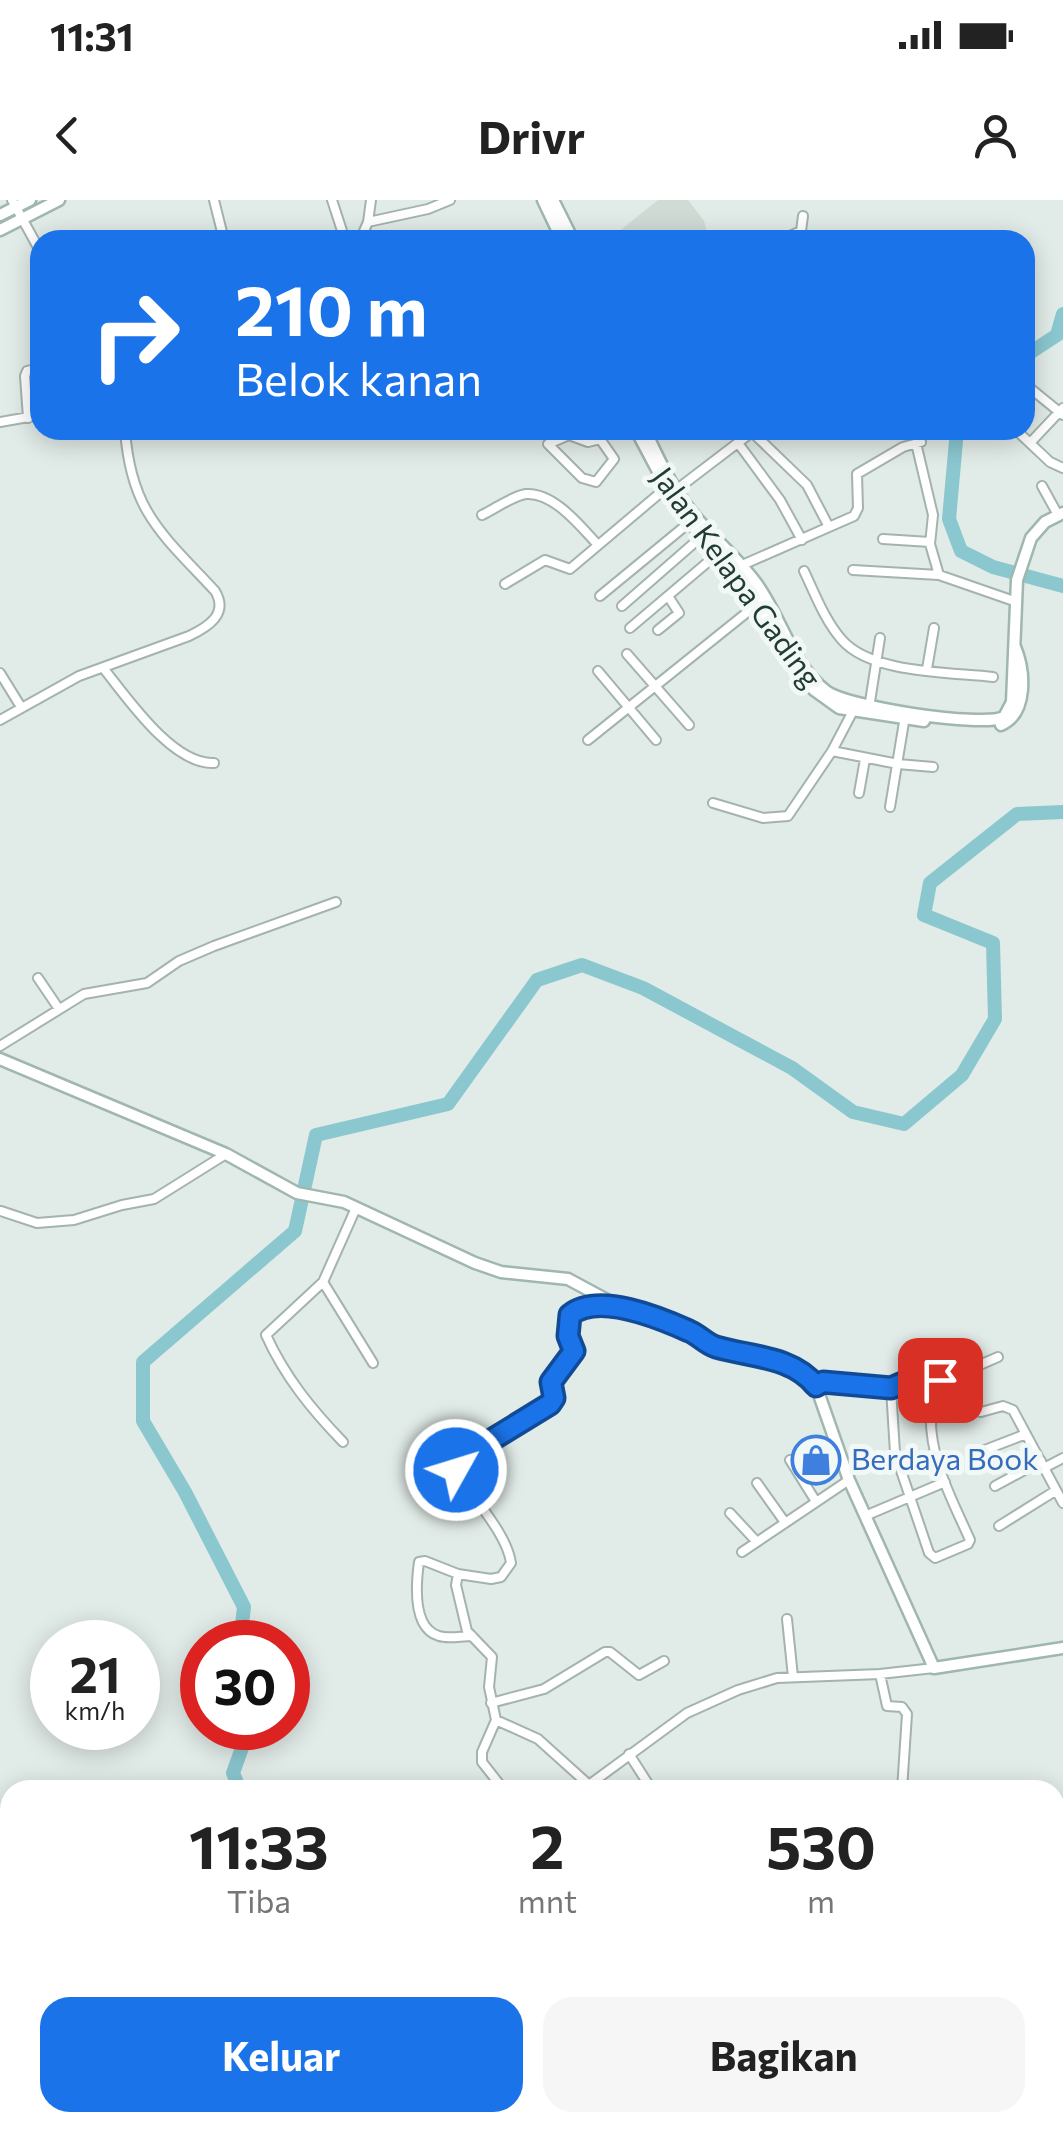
<!DOCTYPE html>
<html lang="id">
<style>
body{margin:0;font-family:Commissioner,sans-serif;background:#f6f6f6;color:#222;height:100vh;display:flex;flex-direction:column;font-size:38px;white-space:nowrap}
*{box-sizing:border-box;margin:0}
p{font-size:32px;color:#767676}
.icon{flex:none;width:55px;height:55px;fill:none;stroke:currentColor;stroke-width:2;stroke-linecap:round;stroke-linejoin:round}
.map{position:relative;flex:1;overflow:hidden}
.details{position:absolute;left:0px;top:1580px;width:1065px;height:352px;display:flex;flex-direction:column;background:#fff;border-radius:30px 30px 0 0;box-shadow:0 5px 25px #0003}
.details>*{flex:none}
.top-card{position:absolute;left:30px;top:30px;width:1005px;height:210px;border-radius:30px;box-shadow:0 5px 25px #0003;background:#1a73e8;color:#fff;overflow:hidden}
.speed{position:absolute;left:30px;top:1420px;display:flex;gap:20px;font-size:50px;font-weight:700;text-align:center}
.speed>*{display:grid;place-content:center;width:130px;height:130px;border-radius:50%;background:#fff;box-shadow:0 5px 25px #0003;line-height:1}
.speed small{font-size:25px;font-weight:400}
.speed .limit{border:15px solid #d22;background:#fff;color:#111}
.pin{position:absolute;display:grid;place-items:center;width:85px;height:85px;color:#fff;margin:-42px;border-radius:20px;box-shadow:0 5px 15px #0006}
.me{position:absolute;width:110px;margin:-55px;rotate:51deg;stroke-linejoin:round;filter:drop-shadow(0 0 8px #0008)}
.turn{display:flex;align-items:center;gap:35px;height:210px;padding:0 40px;font-size:45px}
.turn .icon{width:130px;height:130px;stroke-width:2.5}
.turn b{display:block;font-size:70px;line-height:85px}
.eta{display:flex;justify-content:space-evenly;align-items:center;height:170px;text-align:center}
.eta b{font-size:60px;font-weight:700;line-height:70px}
.primary-button{display:flex;gap:20px;margin-top:auto;padding:20px 40px}
.primary-button a{flex:1;height:115px;border-radius:30px;background:#1a73e8;color:#fff;font-size:40px;font-weight:700;line-height:115px;text-align:center}
.primary-button a+a{background:#f6f6f6;color:#222}
.status{display:flex;justify-content:space-between;align-items:center;height:70px;padding:0 50px;background:#fff;direction:ltr}
.status svg{height:28px;fill:currentColor}
header{display:flex;justify-content:space-between;align-items:center;height:130px;padding:0 40px;background:#fff;font-size:45px;font-weight:700}
.map>svg:first-child{display:block}
.built{fill:#d0dbd6}
.lines{fill:none;stroke-linecap:round;stroke-linejoin:round}
.river{stroke:#8ac7cf;stroke-width:14}
.street-casing{stroke:#a4b3ae;stroke-width:12}
.secondary-casing{stroke:#a0b7ae;stroke-width:15}
.street{stroke:#fff;stroke-width:8}
.secondary{stroke:#fff;stroke-width:10}
.route-casing{stroke:#114b97;stroke-width:25}
.route{stroke:#1a73e8;stroke-width:18}
.labels{text-anchor:middle;stroke-width:10;stroke-linejoin:round;paint-order:stroke}
.street-label{font-size:30px;fill:#223c34;stroke:#f2f8f5}
.shop-label{font-size:30px;fill:#366cbe;stroke:#f2f8f5;text-anchor:start}
</style>
<div class="status"><b>11:31</b><svg viewBox="0 0 49 12"><path d="M0 12V9h3v3zM5 12V6h3v6zM10 12V3h3v9zM15 12V0h3v12zM26 1h20v11H26zM47 4h2v5h-2z"/></svg></div>
<header><svg class="icon" aria-label="back" viewBox="0 0 24 24"><path d="M15 5l-7 7 7 7"/></svg>Drivr<svg class="icon" aria-label="person" viewBox="0 0 24 24"><circle cx="12" cy="8" r="4"/><path d="M4 21q1-7 8-7t8 7"/></svg></header>
<div class="map">
<svg width="1063" height="1932" viewBox="0 0 1063 1932">
<rect width="100%" height="100%" fill="#e1ebe7"/>
<path class="built" d="M658,0H688L704,21L709,40H613L612,37Z"/>
<g class="lines">
<path class="river" d="M1025,156L1057,135L1063,114
M957,230L949,319L961,351L993,367L1063,386
M240,1442L244,1407L185,1292L143,1221V1162L295,1031L316,935L448,904L537,780L582,765L643,788L792,868L853,912L904,924L962,875L995,819L993,743L924,715L930,683L1017,614L1063,612
M240,1590L233,1573L249,1528
M190,1932V1922"/>
<g class="street-casing">
<path id="street" d="M12,0L40,51
M214,0L224,40
M332,0L345,40
M368,22L428,9L450,0
M360,40L368,22L371,0
M781,40L801,31L803,16
M1025,184L1063,215
M28,218L25,176L27,171L40,168
M0,222L40,215
M235,230H256
M567,230L569,235L588,242L600,239L614,259L596,282L582,278L548,244L569,235
M1016,230L1050,262L1063,268
M738,243L780,300L802,340
M916,243L933,315L930,344L939,375
M1030,243L1063,208
M1042,286L1058,315
M676,290L752,232L807,285L829,327
M482,315C495,309 512,296 526,294C554,292 581,327 598,345
M883,339L930,342
M740,366L854,316L858,308L857,274L903,247L921,242
M853,370L939,375L1014,401
M804,371C815,394 825,421 842,440C872,474 950,472 993,477
M505,384L545,360L570,369L666,288
M600,396L690,322
M622,406L701,337
M630,428L715,356
M658,430L679,413L668,396
M627,454L689,525
M104,469C128,499 173,565 214,563
M927,469L934,428
M598,471L656,540
M0,473L21,507
M869,508L880,438
M0,520L79,476L189,436C208,427 229,414 215,391C162,334 131,312 125,230
M588,540L760,402
M832,551L898,564L933,567
M859,593L865,559
M713,603L763,618L788,616L832,551L853,511
M890,607L905,516
M38,778L59,809
M0,846L84,794L147,783L179,761L214,746L336,702
M1,1011L37,1023L74,1020L122,1005L154,999L226,954
M323,1082L373,1163
M968,1170L976,1209L981,1212L1003,1206L1013,1210L1063,1303
M938,1183L998,1157
M816,1186L823,1182L891,1188L905,1182L920,1186L934,1183L972,1188
M891,1188L895,1253L929,1353L935,1358L968,1344L970,1340C951,1297 928,1257 931,1209
M343,1242C312,1210 285,1177 266,1135L323,1082L356,1008
M982,1251L1026,1234
M790,1260L815,1300
M1044,1268L1063,1258
M757,1283L784,1321
M995,1286L1041,1261
M730,1313L756,1341
M865,1316L945,1282
M999,1326L1055,1291
M742,1352L849,1280
M458,1374L425,1361L419,1362C416,1384 412,1428 439,1436C448,1439 461,1436 472,1436
M787,1419L793,1477
M880,1474L887,1506L902,1507L907,1514L902,1590
M491,1503L544,1489L605,1452H610L639,1475L664,1461
M496,1520L538,1539L588,1584
M629,1554L652,1590
M504,1590L482,1562V1552L496,1520L489,1487L492,1457L467,1431L456,1385L458,1374L491,1379L501,1377L511,1363C507,1333 472,1298 456,1269L463,1257L551,1204L554,1198L551,1182L573,1151L567,1127L573,1111L597,1105L615,1106
M582,1590L687,1513L738,1490L777,1478L880,1474L934,1468
M0,1869L10,1880
M44,1922L49,1932
M845,1922L852,1932"/>
</g>
<g class="secondary-casing">
<path id="secondary" d="M543,0L562,40
M553,0L573,40
M0,15L30,0
M0,30L59,0
M636,230L671,296L715,356L733,369L748,386L798,472L814,490L839,508L924,521
M645,230C658,258 671,286 690,310C710,336 737,357 756,383C781,417 792,465 826,491C846,507 983,528 1004,517L1012,502L1017,380L1031,338L1045,322L1063,313
M1001,525C1028,513 1025,471 1015,447
M0,859L226,954L297,993L344,1002L475,1063L501,1072L568,1079L620,1107L690,1131L715,1147L773,1160L802,1172L816,1186L849,1280L934,1468L1063,1448"/>
</g>
<use href="#street" class="street"/>
<use href="#secondary" class="secondary"/>
</g>
<g class="lines">
<g class="route-casing">
<path id="route" d="M456,1270L462,1258L550,1204L554,1198L551,1182L574,1151L568,1136L570,1115C598,1092 660,1118 689,1131C699,1135 706,1144 716,1147C750,1157 792,1156 816,1186L823,1182L891,1188L905,1182L920,1186L940,1180"/>
</g>
<use href="#route" class="route"/>
</g>
<defs>
<g id="shop-ring" transform="scale(2.5)"><circle r="9.5" fill="#f2f8f5" stroke="#3f7fe0" stroke-width="1.5"/><path d="M-5-2.5h2.3a2.7 3.5 0 0 1 5.4 0H5L5.5 6h-11ZM-1.5-2.5h3a1.5 2.3 0 0 0-3 0Z" fill="#3f7fe0"/></g>
</defs>
<g fill-rule="evenodd">
<use href="#shop-ring" x="816" y="1260"/>
</g>
<g class="labels">
<g class="street-label">
<text transform="translate(736 378) rotate(54)" y="10">Jalan Kelapa Gading</text>
</g>
<g class="shop-label">
<text x="851" y="1270">Berdaya Book</text>
</g>
</g>
</svg>
<div class="speed"><div>21<small>km/h</small></div><div class="limit">30</div></div>
<div class="pin" style="left:940px;top:1180px;background:#d93025"><svg class="icon" aria-label="arrive" viewBox="0 0 24 24"><path d="M6 21V4h12l-3 4 3 4H6"/></svg></div>
<svg class="me" style="left:456px;top:1270px" viewBox="-20 -20 40 40"><circle r="17" fill="#1a73e8" stroke="#fff" stroke-width="3"/><path d="M0-11L8 9 0 5-8 9z" fill="#fff"/></svg>
<div class="top-card">
<div class="turn"><svg class="icon" aria-label="right" viewBox="0 0 24 24"><path d="M7 20v-9h11M14 6l5 5-5 5"/></svg><div><b>210 m</b>Belok kanan</div></div>
</div>
<section class="details">
<div class="eta">
<div><b>11:33</b><p>Tiba</p></div>
<div><b>2</b><p>mnt</p></div>
<div><b>530</b><p>m</p></div>
</div>
<div class="primary-button"><a>Keluar</a><a>Bagikan</a></div>
</section>
</div>
